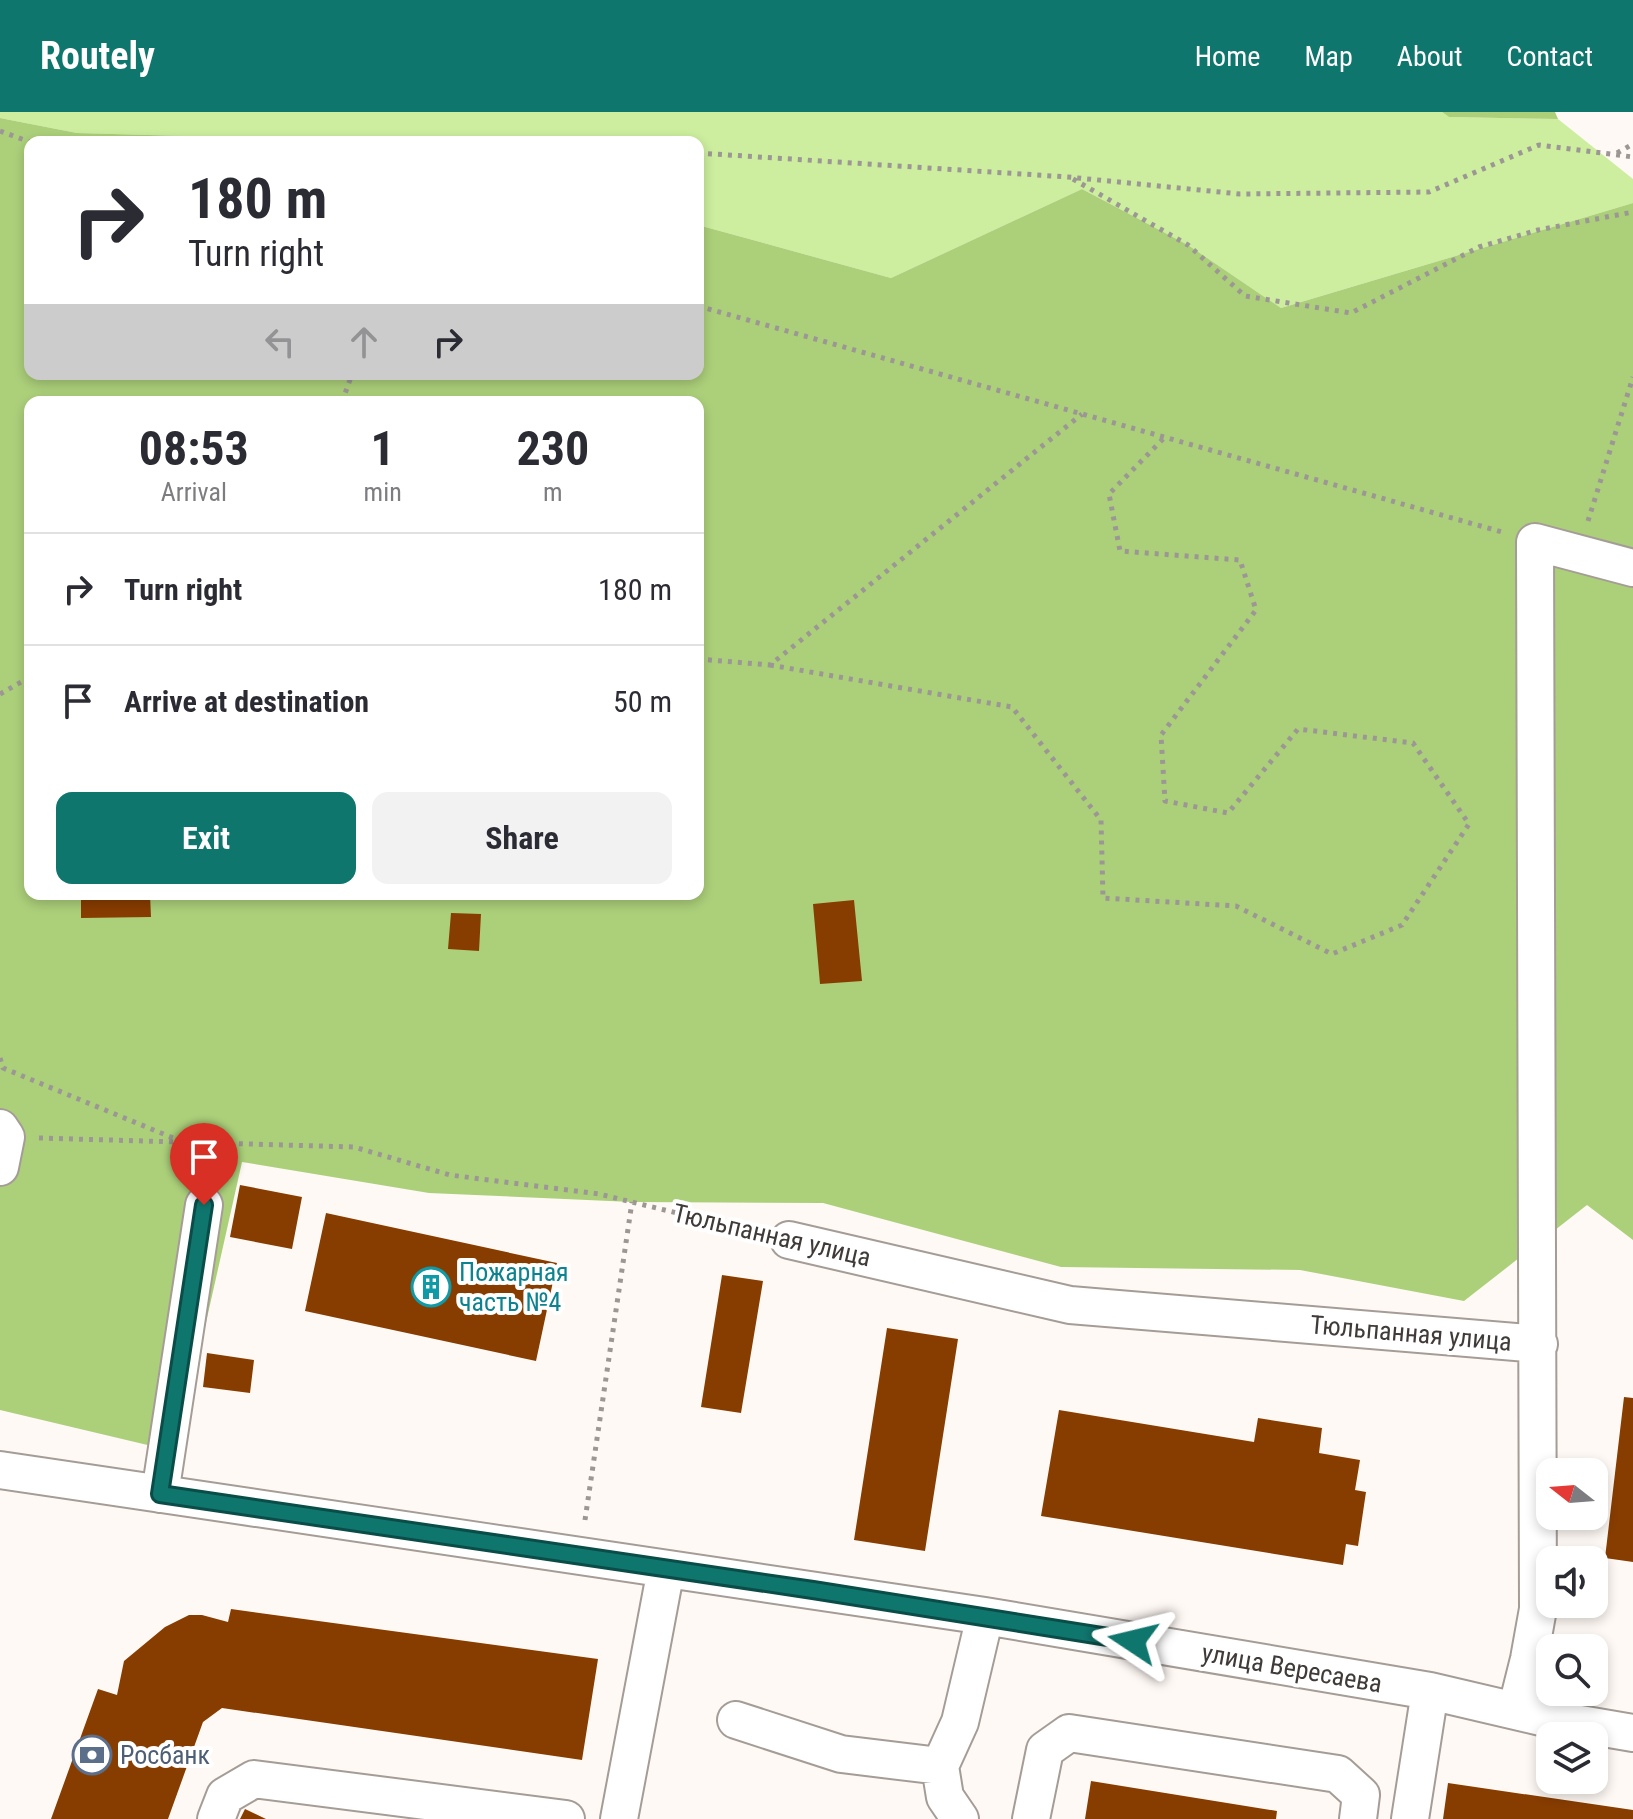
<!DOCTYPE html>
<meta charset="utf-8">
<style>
body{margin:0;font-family:"Roboto Condensed",sans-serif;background:#f2f2f3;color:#2b2b33;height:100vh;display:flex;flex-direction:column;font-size:30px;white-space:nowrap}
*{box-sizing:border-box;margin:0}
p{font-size:26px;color:#7c7c81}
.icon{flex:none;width:44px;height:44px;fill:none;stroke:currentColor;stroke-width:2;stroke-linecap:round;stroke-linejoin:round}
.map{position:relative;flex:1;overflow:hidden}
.drawer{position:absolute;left:24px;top:284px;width:680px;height:504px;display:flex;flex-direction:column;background:#fff;border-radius:16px;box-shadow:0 4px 12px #0003}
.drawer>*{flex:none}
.top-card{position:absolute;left:24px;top:24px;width:680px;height:244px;border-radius:16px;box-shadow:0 4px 12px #0003;background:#fff;color:#2b2b33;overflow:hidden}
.needle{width:52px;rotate:287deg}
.buttons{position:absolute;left:1536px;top:1346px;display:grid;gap:16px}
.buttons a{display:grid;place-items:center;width:72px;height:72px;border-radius:16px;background:#fff;box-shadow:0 4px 12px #0003;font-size:40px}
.pin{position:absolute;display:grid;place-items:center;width:68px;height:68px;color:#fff;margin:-82px -34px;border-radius:50% 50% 50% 0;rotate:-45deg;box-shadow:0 0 8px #0007}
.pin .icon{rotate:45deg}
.me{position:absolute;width:88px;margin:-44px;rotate:280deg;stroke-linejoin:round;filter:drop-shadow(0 0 6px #0008)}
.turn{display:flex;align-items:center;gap:28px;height:168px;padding:0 32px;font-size:36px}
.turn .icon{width:104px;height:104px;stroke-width:2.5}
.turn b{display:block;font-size:56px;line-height:68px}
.lanes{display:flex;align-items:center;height:76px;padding:0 32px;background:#0003;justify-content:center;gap:40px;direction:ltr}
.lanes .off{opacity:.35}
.eta{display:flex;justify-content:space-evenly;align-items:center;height:136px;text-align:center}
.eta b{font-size:48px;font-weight:700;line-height:56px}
.primary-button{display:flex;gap:16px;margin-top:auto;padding:16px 32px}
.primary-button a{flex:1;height:92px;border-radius:16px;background:#0f766e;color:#fff;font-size:32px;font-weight:700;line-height:92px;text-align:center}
.primary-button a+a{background:#f2f2f3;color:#2b2b33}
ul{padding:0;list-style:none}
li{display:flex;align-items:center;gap:24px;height:112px;padding:0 32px;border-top:2px solid #e1e1e2}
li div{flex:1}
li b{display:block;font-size:30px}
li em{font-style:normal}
header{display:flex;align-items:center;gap:48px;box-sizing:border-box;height:112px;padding:0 40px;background:#0f766e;color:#fff}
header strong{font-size:38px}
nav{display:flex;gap:44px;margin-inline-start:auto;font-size:28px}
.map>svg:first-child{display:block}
.green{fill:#ccee9e}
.forest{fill:#acd07a;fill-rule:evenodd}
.building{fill:#883d00}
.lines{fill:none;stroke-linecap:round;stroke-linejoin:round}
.minor-casing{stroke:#a59c96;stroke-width:40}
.path{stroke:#9c9794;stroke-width:5;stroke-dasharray:4 6;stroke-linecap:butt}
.minor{stroke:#fff;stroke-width:36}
.route-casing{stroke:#0a4d48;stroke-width:20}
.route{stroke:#0f766e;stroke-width:14}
.labels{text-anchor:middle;stroke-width:8;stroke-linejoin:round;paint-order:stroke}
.street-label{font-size:26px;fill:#403b39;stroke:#fff}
.culture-label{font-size:26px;fill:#0d838f;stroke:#fff;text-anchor:start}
.service-label{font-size:26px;fill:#4e5e75;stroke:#fff;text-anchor:start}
</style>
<header>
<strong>Routely</strong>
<nav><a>Home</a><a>Map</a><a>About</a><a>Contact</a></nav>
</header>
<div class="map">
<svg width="1633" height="1707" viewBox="0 0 1633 1707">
<rect width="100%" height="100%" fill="#fff9f5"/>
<path class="green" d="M0,0H1442L1449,5L1558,7L1633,67V91L1281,196L1188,133L1082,77L891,166L698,113V30H395L77,21L0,6Z"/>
<path class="forest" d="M1442,0H1555L1558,7L1449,5Z
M0,6L77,21L395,30H30V262H698V113L891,166L1082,77L1188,133L1281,196L1633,91V1128L1587,1093L1464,1189L1300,1158L1061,1155L823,1091L632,1090L429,1081L242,1050L177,1340L0,1298ZM30,290H698V782H30Z"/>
<path class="building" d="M81,782H150L151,805L81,806Z
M854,788L862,869L820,872L813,792Z
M451,801L481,802L479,839L448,837Z
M240,1073L302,1085L292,1137L230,1125Z
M326,1101L557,1151L536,1249L305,1199Z
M722,1163L763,1169L741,1301L701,1295Z
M887,1216L958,1227L925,1439L854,1428Z
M207,1241L254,1248L250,1281L203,1275Z
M1624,1285L1633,1286V1450L1605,1446Z
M1059,1298L1254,1330L1258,1306L1322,1316L1319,1341L1360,1348L1355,1378L1366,1380L1358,1434L1346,1432L1343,1453L1041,1404Z
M231,1497L598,1547L582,1648L222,1596L203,1610L168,1707H51L98,1577L117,1583L124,1549L165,1515L189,1503H202L228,1510Z
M1091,1669L1277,1699L1276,1707H1085Z
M1448,1671L1633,1698V1707H1443Z
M245,1697L266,1707H240Z"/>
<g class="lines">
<g class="minor-casing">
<path id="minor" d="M0,1016L6,1025L0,1055
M789,1128L1070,1193L1539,1232
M0,1358L985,1504L1430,1579L1545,1606L1633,1621
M160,1382L204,1093
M1516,1599L1529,1547L1538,1497L1535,430L1633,456
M736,1608L841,1642L940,1654L960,1610L985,1504
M940,1654L945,1685L960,1707
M216,1707L225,1684L254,1667L566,1707
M619,1707L666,1457
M1031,1707L1045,1638L1069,1621L1338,1662L1361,1683L1358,1707
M1410,1707L1430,1579"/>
</g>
<path class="path" d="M0,19L30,30
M698,41L1068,65L1240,82L1429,80L1539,33L1633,45
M1617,41L1633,32
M1073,67L1188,133L1245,184L1351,201L1479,135L1538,118L1633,100
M698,194L1502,420
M342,290L352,262
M1588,409L1633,265
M698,547L770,553L1082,302
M770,553L1012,595L1101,708L1103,786L1236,794L1332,842L1402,813L1469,712L1413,631L1298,617L1228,701L1165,689L1161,623L1256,498L1240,448L1120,439L1109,382L1164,326
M0,582L30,565
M0,946L3,956L178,1028
M39,1026L354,1035L450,1063L599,1082L755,1120
M585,1408L632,1090"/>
<use href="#minor" class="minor"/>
</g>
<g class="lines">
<g class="route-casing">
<path id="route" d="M204,1093L160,1382L813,1478L1133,1529"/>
</g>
<use href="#route" class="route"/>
</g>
<defs>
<g id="building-ring" transform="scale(2)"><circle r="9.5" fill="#fff" stroke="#0f9aa8" stroke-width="1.5"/><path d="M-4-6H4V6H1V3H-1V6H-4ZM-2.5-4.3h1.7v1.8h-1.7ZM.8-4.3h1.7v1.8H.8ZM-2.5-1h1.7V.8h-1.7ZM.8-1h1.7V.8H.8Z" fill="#0f9aa8"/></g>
<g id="bank-ring" transform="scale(2)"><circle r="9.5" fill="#fff" stroke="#5c6f8a" stroke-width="1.5"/><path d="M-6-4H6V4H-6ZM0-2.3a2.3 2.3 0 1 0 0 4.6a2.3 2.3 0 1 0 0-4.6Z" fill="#5c6f8a"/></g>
</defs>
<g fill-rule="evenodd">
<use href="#building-ring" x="431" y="1175"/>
<use href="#bank-ring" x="92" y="1643"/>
</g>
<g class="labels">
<g class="street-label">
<text transform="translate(772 1123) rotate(13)" y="9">Тюльпанная улица</text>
<text transform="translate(1411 1221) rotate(5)" y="9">Тюльпанная улица</text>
<text transform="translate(1292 1556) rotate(10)" y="9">улица Вересаева</text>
</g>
<g class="culture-label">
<text x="459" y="1169">Пожарная<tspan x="459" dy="30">часть №4</tspan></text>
</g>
<g class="service-label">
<text x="120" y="1652">Росбанк</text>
</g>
</g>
</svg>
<div class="buttons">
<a><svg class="needle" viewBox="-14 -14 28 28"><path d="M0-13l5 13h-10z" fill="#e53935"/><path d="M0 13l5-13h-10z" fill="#7c7c81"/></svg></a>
<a><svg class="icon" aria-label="sound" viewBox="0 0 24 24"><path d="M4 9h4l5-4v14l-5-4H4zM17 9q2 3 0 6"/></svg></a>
<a><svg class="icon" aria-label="search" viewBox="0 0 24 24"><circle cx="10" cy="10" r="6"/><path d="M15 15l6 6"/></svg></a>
<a><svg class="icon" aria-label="layers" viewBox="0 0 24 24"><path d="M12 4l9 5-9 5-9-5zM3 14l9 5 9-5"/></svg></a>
</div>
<div class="pin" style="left:204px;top:1093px;background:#d93025"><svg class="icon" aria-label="arrive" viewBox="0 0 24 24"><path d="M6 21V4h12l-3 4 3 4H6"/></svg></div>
<svg class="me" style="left:1133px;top:1529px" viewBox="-20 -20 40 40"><path d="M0-17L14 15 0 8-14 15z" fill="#0f766e" stroke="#fff" stroke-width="4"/></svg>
<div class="top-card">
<div class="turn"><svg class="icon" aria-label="right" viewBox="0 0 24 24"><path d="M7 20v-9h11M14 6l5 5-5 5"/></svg><div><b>180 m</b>Turn right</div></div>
<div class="lanes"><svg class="icon off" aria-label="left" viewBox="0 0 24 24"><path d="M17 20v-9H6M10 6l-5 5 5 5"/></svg><svg class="icon off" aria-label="ahead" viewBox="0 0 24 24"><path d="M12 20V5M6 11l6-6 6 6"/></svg><svg class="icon" aria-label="right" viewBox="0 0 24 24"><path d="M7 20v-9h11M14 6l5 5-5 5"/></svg></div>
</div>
<section class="drawer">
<div class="eta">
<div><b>08:53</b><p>Arrival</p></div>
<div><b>1</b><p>min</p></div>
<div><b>230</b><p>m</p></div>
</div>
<ul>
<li><svg class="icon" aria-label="right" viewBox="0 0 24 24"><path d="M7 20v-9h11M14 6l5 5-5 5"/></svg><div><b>Turn right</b></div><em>180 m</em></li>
<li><svg class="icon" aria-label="arrive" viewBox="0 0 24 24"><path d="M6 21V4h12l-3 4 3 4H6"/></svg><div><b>Arrive at destination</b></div><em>50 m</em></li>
</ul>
<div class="primary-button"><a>Exit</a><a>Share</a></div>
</section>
</div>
